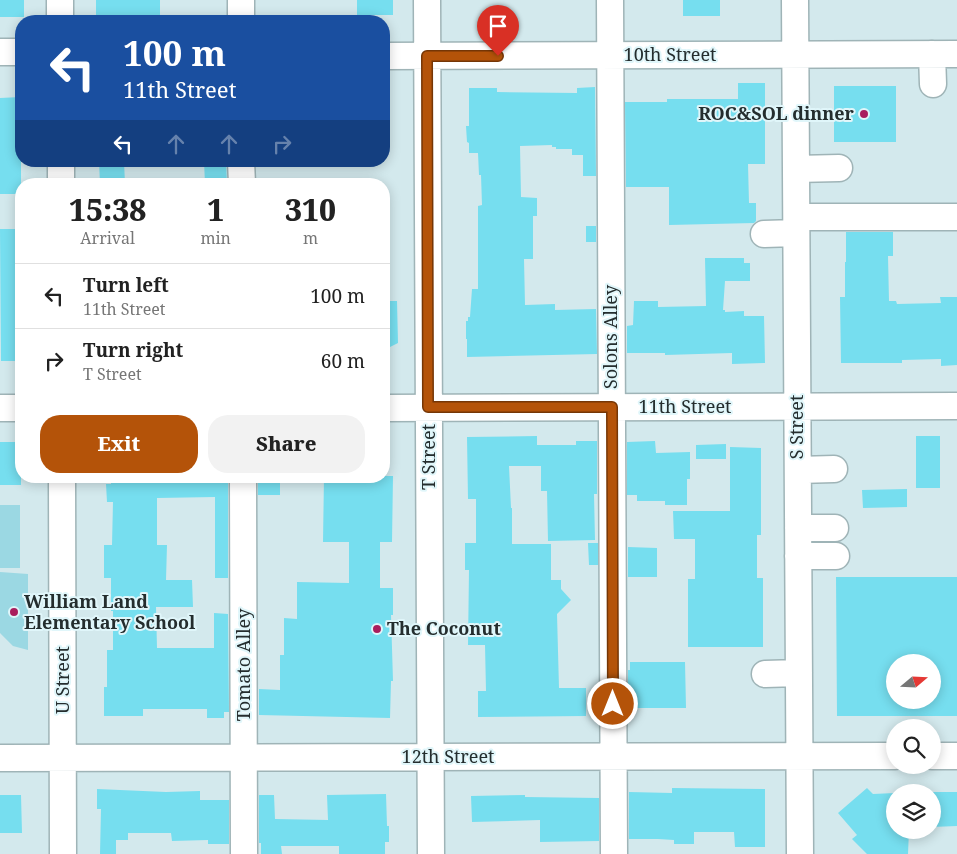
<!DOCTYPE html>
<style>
body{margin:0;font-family:"Noto Serif",serif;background:#f2f2f2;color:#222;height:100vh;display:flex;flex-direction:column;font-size:19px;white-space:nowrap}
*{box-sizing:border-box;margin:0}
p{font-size:16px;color:#767676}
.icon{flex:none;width:28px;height:28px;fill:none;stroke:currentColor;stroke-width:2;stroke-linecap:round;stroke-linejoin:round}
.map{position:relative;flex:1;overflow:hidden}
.drawer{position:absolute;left:15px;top:178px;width:375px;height:305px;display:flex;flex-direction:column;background:#fff;border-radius:20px;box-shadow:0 2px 12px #0003}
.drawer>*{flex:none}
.banner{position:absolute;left:15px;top:15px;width:375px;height:152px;border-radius:20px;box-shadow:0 2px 12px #0003;background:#1a4fa0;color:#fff;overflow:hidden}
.needle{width:32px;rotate:71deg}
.fabs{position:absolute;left:886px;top:654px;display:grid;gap:10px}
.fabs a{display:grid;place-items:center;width:55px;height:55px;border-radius:50%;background:#fff;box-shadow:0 2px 12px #0003;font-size:25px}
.pin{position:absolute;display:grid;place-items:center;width:42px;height:42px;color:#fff;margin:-51px -21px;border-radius:50% 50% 50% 0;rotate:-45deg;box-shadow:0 0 5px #0007}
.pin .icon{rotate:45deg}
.me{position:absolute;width:55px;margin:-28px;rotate:0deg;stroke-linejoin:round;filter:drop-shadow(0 0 4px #0008)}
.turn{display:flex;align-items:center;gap:18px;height:105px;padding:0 25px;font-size:22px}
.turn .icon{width:65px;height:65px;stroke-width:2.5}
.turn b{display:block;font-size:35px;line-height:42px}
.lanes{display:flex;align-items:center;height:48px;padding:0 25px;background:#0003;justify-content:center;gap:25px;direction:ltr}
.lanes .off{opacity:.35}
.eta{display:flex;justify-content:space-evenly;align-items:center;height:85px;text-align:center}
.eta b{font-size:30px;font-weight:800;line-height:35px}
.primary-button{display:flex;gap:10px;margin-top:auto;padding:10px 25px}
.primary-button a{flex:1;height:58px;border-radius:20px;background:#b45309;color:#fff;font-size:20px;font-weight:800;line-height:58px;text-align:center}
.primary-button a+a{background:#f2f2f2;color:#222}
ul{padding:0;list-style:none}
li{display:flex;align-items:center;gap:15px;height:65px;padding:0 25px;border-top:1px solid #e0e0e0}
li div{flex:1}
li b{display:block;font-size:19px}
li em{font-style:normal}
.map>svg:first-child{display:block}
.green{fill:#9bd8e3}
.building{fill:#76deef;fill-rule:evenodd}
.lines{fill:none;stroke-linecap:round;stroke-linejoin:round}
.minor-casing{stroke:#9fb4b7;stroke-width:29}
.minor{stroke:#fff;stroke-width:26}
.route-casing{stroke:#753606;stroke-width:12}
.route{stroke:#b45309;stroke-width:9}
.poi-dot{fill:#a91d5d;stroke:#e0f6fa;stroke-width:2}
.labels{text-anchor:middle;stroke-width:4;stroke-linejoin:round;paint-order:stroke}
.street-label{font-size:18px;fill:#242d2e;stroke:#e0f6fa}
.poi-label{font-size:18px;font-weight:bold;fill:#242d2e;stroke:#e0f6fa;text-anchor:start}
</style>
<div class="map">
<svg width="957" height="854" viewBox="0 0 957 854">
<rect width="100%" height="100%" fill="#d3e9ed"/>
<path class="green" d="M0,505H20V568H0Z
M0,572L28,574V650L13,646L0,633Z"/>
<path class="building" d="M0,0H24V17H0Z
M96,0H160V18H96Z
M357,0H393V15H357Z
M683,0H720V16H683Z
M738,83H765V164H748L749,203H756V221L754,223L669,225V187H626L625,102H667V99H738Z
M834,86H896V142H834Z
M595,87L596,176H583V155H572V149H556V147H552V145L520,146L521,197L537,198V216H533V259H524L525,305L555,304V310L596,309L597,354L467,357V339H466V321H468V317H470L472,289H478V206L482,205L481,175H479L478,153H469V143L467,142L466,126H469V88H497V92L577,93V88Z
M21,97V194H0V98Z
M99,161H124L125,184H100Z
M204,161H226L227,184H205Z
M586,226H596V242H586Z
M0,229H21V361H1Z
M846,232H893V256H888L889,301H896L897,304L941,303L940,297H957V365L941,366V359L902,360V363H841L840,297H845V262H846Z
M705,258H744V263H750V281H725L723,310H725V312L744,311V316H764L765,363L732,364V353L665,355V353H627V326L633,325L634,301H658V307L706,306Z
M384,301H397L398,343L384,350Z
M537,436V445H576V441H597V494H594L595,540L548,541L547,491H541V466H509L511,508H512V544H551V580H561V589L571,600L557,614L559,688H586V716L478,717V691H486L485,645H468L469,570H465V543H476V499H468L467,437Z
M916,436H940V488H916Z
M655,441L656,453L690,452V479H687V505H665V501H637V495H627V442Z
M0,442H21V485H0Z
M726,444V459H696V445Z
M730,447L761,448V535H757V578H763V647H688V579H695V539H674L673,511H730Z
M111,476H228V578H215V497L157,498V545H167L166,580H192L193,607H156L157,648H214V613L228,614L229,712H224V718H207V709H143V716H104V687H107V650H113V611H111V578H104V545H112L113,502H107L106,484H111Z
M258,476H280V495H258Z
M324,476H393L392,542H380V588H393V615H391L393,681H391L390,718L259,715V689L280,690V655H284V618L297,619V582L349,583V542H323Z
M907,489V507L863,508L862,490Z
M588,543H598V565H589Z
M628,547L657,548V577H628Z
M836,577H957V716H837ZM895,662H932V700H895Z
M630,662H685L686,708H628V670H630Z
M672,788L765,789V847H735L734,832H694V844H674V840L658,839H629V792L672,793Z
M867,788L873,794L895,793V830H909L908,854H867L852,839L857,835L838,813Z
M97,789L166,792L200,791V800H229V844H208V840L172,841L171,833H128V840H116V854H100L101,809H97Z
M932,792H957V826L932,827Z
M386,794L387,826H389V842H385V854H339V846H281L282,854H261V843H259V795H274L275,819L328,820L327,795Z
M0,795H21L22,833H0Z
M525,795V797L599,798V841L540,842V820L472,822L471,796Z"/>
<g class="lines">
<g class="minor-casing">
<path id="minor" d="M241,0V21
M427,0L431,854
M610,0L614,854
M795,0L800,854
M60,21V0
M0,52H21
M932,54L933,84
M384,56L957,54
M61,161V184
M241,161L242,184
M796,169L839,168
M797,217H957
M764,234L796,233
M0,408H21
M384,408L957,406
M798,470L834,469
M62,476L63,854
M243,476L244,854
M798,528H835
M798,556H836
M765,674L799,673
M932,756H957
M0,758L895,756"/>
</g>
<use href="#minor" class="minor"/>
</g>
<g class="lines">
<g class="route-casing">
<path id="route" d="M498,56H427L428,407H612L613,704"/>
</g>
<use href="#route" class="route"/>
</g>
<g class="poi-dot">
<circle cx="864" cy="114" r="5"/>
<circle cx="14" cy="612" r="5"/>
<circle cx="377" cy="629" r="5"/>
</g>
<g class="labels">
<g class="street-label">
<text x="670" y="61">10th Street</text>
<text transform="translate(611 337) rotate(-90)" y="6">Solons Alley</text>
<text x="685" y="413">11th Street</text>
<text transform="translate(797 427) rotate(-90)" y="6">S Street</text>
<text transform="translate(429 457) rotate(-90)" y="6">T Street</text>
<text transform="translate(244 665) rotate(-90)" y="6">Tomato Alley</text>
<text transform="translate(63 680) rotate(-90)" y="6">U Street</text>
<text x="448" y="763">12th Street</text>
</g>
<g class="poi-label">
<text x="854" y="120" text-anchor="end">ROC&amp;SOL dinner</text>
<text x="24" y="608">William Land<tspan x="24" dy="21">Elementary School</tspan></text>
<text x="387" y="635">The Coconut</text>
</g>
</g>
</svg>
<div class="fabs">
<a><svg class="needle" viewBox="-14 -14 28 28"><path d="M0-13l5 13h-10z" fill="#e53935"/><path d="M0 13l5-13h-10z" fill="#767676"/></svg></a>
<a><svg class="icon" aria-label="search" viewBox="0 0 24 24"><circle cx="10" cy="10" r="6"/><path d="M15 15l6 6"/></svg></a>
<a><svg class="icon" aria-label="layers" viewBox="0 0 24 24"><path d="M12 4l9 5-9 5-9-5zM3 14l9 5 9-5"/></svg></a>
</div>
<div class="pin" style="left:498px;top:56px;background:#d93025"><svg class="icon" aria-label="arrive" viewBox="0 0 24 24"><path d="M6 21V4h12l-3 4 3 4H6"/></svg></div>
<svg class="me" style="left:613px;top:704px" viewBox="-20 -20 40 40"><circle r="17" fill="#b45309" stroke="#fff" stroke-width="3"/><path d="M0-11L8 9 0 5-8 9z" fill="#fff"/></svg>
<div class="banner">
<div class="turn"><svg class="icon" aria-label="left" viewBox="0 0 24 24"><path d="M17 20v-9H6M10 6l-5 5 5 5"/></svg><div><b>100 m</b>11th Street</div></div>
<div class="lanes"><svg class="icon" aria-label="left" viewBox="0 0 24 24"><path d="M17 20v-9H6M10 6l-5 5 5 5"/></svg><svg class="icon off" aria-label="ahead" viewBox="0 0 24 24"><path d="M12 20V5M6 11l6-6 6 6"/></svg><svg class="icon off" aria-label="ahead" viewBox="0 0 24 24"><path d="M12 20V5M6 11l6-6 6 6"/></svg><svg class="icon off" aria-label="right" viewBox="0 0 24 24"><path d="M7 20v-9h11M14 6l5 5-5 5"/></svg></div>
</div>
<section class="drawer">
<div class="eta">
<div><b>15:38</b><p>Arrival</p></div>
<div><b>1</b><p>min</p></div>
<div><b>310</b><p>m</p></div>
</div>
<ul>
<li><svg class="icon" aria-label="left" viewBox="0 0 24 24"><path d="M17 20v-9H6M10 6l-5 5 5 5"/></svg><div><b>Turn left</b><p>11th Street</p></div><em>100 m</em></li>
<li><svg class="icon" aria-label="right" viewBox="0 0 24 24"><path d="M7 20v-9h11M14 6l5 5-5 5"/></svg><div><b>Turn right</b><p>T Street</p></div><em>60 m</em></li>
</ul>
<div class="primary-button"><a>Exit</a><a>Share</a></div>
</section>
</div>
